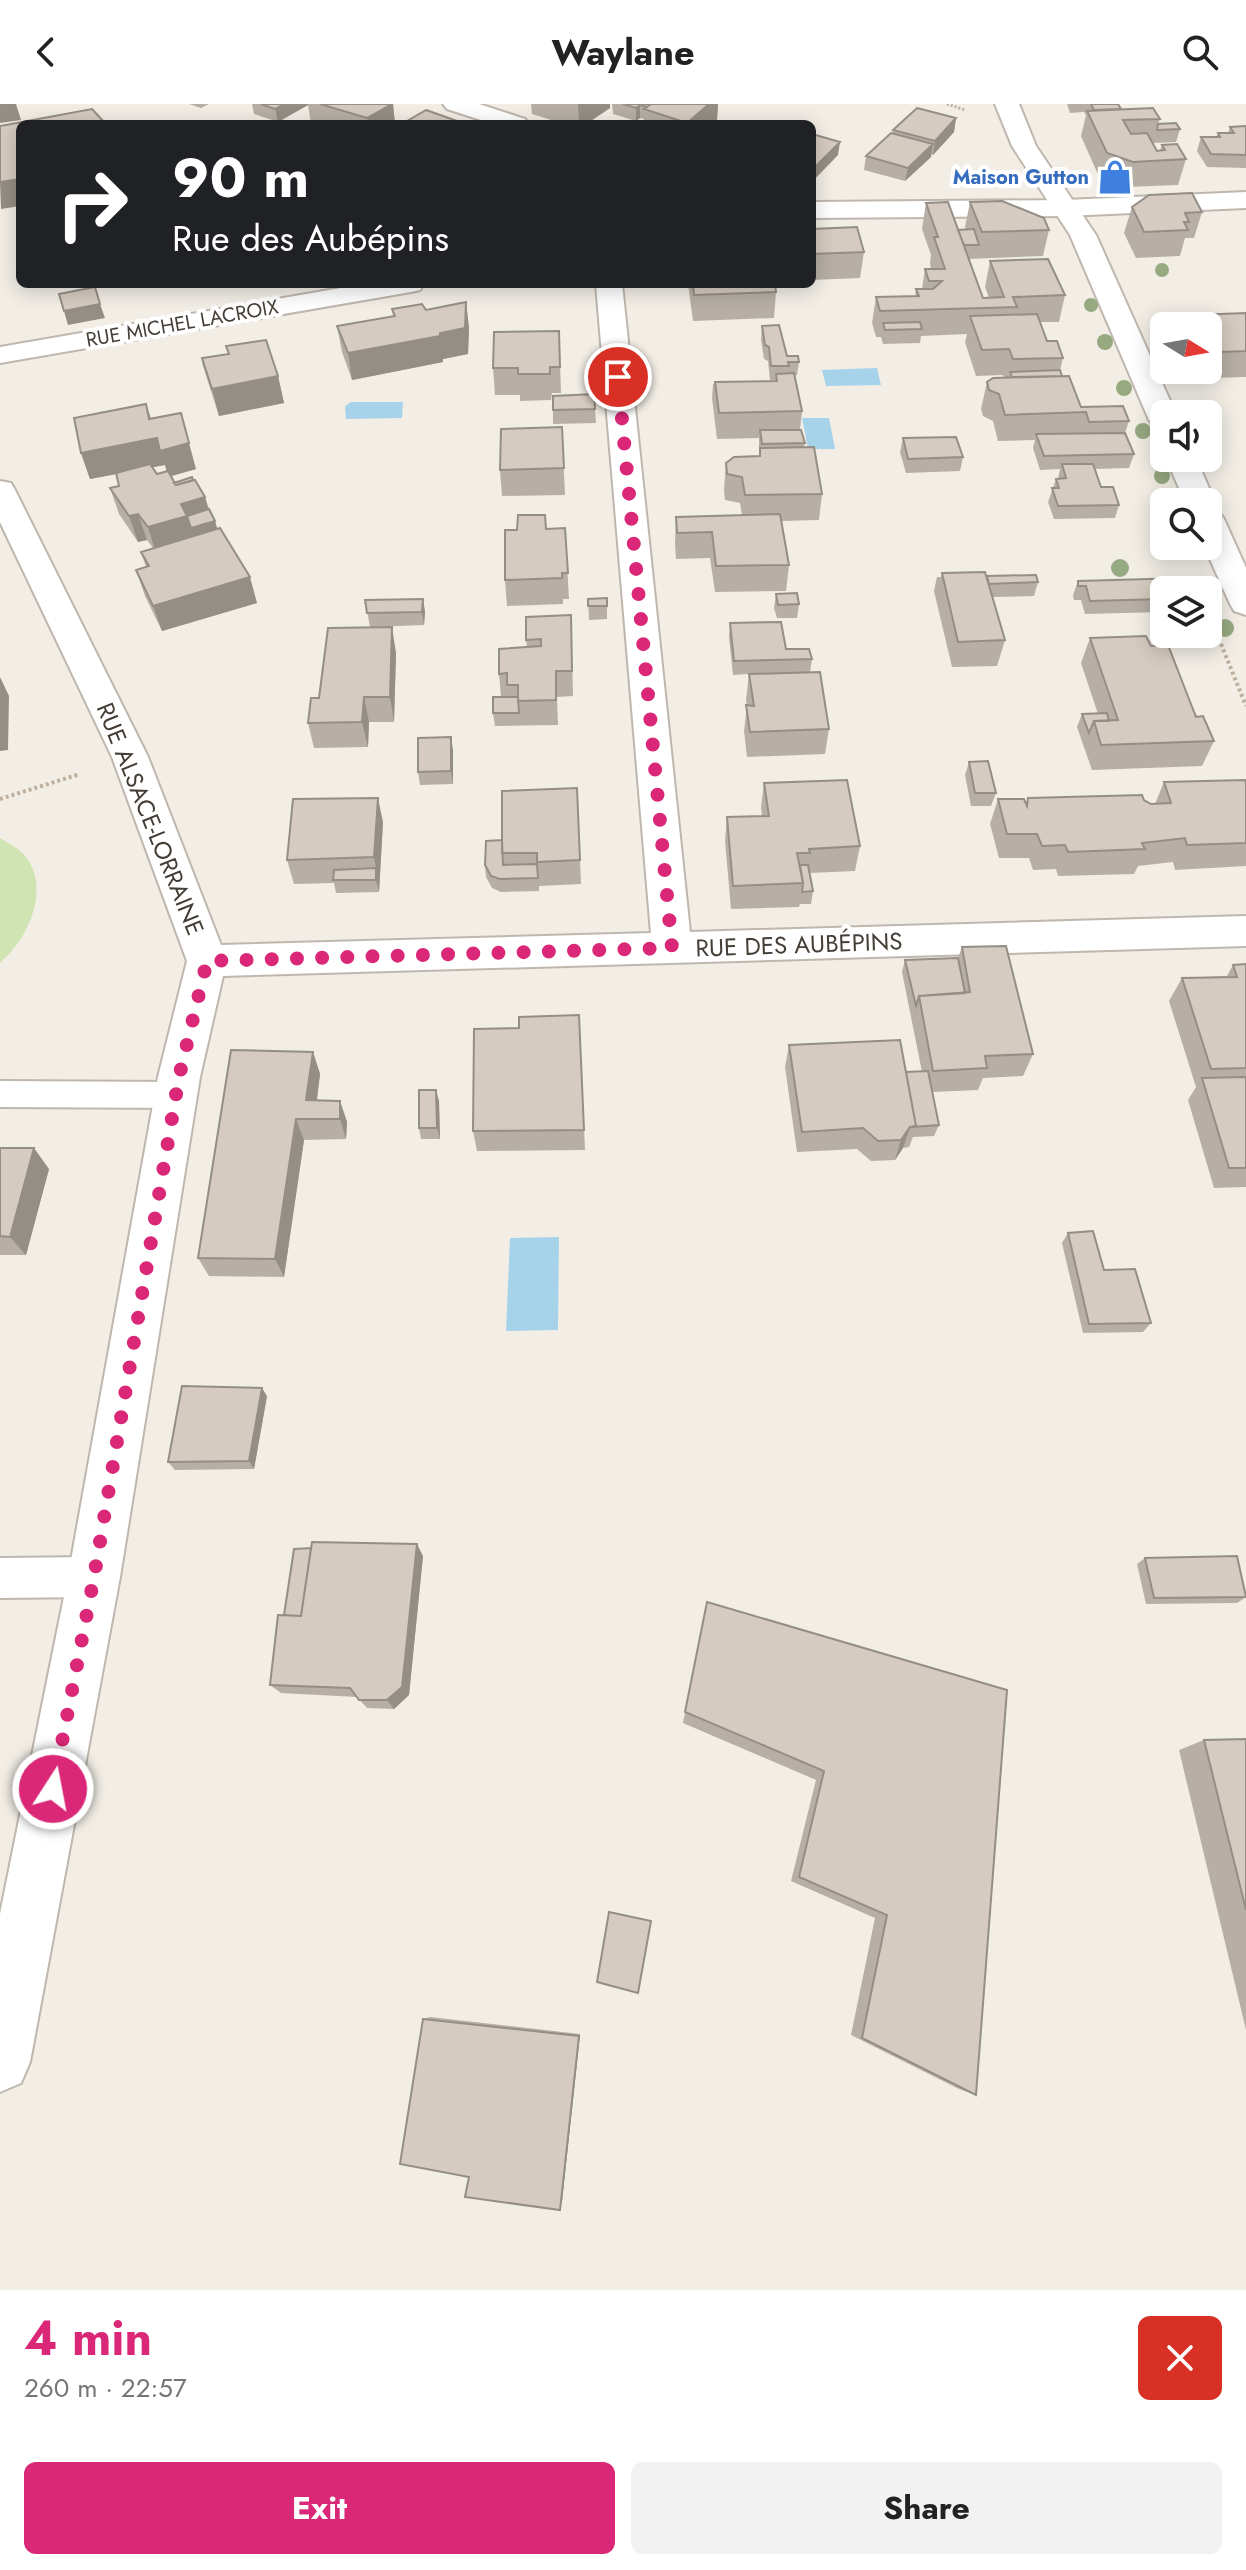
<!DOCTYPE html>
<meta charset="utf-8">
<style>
body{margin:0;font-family:Jost,sans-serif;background:#f2f2f2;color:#222;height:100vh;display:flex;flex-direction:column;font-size:30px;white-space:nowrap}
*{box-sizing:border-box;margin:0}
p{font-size:26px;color:#767676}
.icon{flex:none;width:44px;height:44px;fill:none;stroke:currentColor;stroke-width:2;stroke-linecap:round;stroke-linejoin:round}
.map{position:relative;height:2186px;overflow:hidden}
.side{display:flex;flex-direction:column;background:#fff;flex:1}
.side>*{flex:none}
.guide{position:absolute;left:16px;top:16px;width:800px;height:168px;border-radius:12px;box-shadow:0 4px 20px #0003;background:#202124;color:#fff;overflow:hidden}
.needle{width:52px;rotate:101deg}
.fabs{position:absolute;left:1150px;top:208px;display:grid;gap:16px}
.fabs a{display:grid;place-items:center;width:72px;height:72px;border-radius:12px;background:#fff;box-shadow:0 4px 20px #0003;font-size:40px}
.pin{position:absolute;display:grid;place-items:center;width:68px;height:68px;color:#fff;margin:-34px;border:4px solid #fff;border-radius:50%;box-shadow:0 2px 8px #0007}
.me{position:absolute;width:88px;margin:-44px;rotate:11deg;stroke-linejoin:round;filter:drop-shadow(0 0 6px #0008)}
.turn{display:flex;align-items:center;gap:28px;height:168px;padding:0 24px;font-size:36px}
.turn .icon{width:104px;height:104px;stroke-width:2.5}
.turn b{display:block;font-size:56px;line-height:68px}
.round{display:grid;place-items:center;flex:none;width:84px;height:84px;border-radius:12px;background:#f2f2f2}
.headline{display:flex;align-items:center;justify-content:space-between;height:136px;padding:0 24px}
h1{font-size:48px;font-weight:700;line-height:60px;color:#db2777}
.primary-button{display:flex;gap:16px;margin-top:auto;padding:16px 24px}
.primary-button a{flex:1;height:92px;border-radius:12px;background:#db2777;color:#fff;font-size:32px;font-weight:700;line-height:92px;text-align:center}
.primary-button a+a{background:#f2f2f2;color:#222}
header{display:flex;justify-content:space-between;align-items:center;height:104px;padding:0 24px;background:#fff;font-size:36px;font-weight:700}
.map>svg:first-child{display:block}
.green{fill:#d0e3b2}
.water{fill:#a7d3ea}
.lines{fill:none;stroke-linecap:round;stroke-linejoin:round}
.service-casing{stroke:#bfb7ad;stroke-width:4}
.minor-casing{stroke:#bfb7ad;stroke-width:4}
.tertiary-casing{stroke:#bfb7ad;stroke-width:4}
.path-far1{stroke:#bdaf9c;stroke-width:3;stroke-dasharray:2 2;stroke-linecap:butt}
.path{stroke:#bdaf9c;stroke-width:4;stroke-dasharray:3 3;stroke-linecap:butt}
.service{fill:#fff;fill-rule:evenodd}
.minor{fill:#fff;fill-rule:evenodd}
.tertiary{fill:#fff;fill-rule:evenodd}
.tree{fill:#97a981}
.wall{fill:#b7afa5;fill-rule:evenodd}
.shaded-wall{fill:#958e86}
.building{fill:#d5cbc0;stroke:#958e86;stroke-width:2}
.route{stroke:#db2777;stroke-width:14;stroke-dasharray:0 25.2}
.labels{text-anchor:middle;stroke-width:8;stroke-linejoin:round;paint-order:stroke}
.far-shop-label{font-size:20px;font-weight:bold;fill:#366cbe;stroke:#fff;text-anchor:end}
.far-street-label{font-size:20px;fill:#443e36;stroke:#fff}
.street-label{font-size:24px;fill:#443e36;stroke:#fff}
</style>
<header><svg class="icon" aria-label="back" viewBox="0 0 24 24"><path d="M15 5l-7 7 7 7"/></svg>Waylane<svg class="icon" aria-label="search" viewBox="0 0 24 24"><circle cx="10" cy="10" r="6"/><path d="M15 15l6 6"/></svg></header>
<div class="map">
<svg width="1246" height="2186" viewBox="0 0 1246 2186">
<rect width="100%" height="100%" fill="#f2eee6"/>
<path class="green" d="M0,734C8,739 20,745 25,752C52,785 27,836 0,859Z"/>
<path class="water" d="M877,264L881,281L826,282L822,266Z
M351,298H403L402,314L346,315L345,302Z
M802,314H829L835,345H808Z
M559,1133L558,1226L506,1227L510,1134Z"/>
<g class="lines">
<g class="service-casing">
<path id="service" d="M0,977L176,978L187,981L192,991L187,1001L176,1004L0,1003Z
M94,1453L108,1459L114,1473L108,1487L94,1493L0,1494V1454Z"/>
</g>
<g class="minor-casing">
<path id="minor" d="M443,0H479L525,15L529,20H493L447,5Z
M1246,88V104L1065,112L812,114V98L1065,96Z
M364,180H424L420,186L411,188L0,259V243Z
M596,180H622L690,828L1246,812V842L223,872L200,973L120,1473L30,1958L21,1979L0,1988V1810L68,1473L158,973L187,857L112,653L0,418V377L11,379L15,386L148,653L221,841L651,829Z"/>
</g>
<g class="tertiary-casing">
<path id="tertiary" d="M995,0H1019L1036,42L1096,131L1176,310H1164V325L1154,322L1149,316L1070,131L1012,42Z
M1166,354H1196L1215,398L1211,405H1208V398H1185Z
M1208,405L1219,408L1224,415L1246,464V511L1234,507L1230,500L1204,442H1208Z"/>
</g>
<path class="path-far1" d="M947,0L965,6"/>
<path class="path" d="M1221,540L1246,602
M0,695L80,670"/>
<use href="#service" class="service"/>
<use href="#minor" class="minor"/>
<use href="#tertiary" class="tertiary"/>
</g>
<g class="tree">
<circle cx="1162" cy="166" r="7"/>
<circle cx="1091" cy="201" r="7"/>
<circle cx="1105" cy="238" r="8"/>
<circle cx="1124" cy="284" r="8"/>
<circle cx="1143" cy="327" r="8"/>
<circle cx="1162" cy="372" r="8"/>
<circle cx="1120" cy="464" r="9"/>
<circle cx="1225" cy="524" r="9"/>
</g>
<path class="wall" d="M189,0H209L201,4Z
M252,0H393L395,20H311L308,1L278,18L254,10Z
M531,0H610V4L586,20H564L532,10Z
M612,0H718L717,16L713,20H644V15L640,14L636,17L613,10Z
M1067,0H1118L1121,5L1160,15L1158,20L1180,25L1176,38L1153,39L1157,47L1160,46L1162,41L1186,55L1178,81L1126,83L1100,75L1081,32L1086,11L1084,8L1070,9Z
M956,14L954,28L933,51L931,50V53L905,77L864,66L866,52L893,29V26Z
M1246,22V64L1207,63L1197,47L1201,33H1216L1218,29H1228L1230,23Z
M970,98L1049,126L1043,152L968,155L983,194H989L985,183L990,157L1065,191L1059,218H1040L1047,237L1063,254L1060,266L1062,272L1081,303L1129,317L1125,329L1134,350L1129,364L1095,365L1101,383L1119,401L1115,414L1054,415L1048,398L1056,375H1058L1060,365L1040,366L1033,344L1035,336L998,337L993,317L983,312L981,305L987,278L1004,274L1003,271L976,272L965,238L967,230L921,232L920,239L883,240L881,233H876L872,219L876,193L915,192L916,185H922L925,165H931L930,159L931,151L922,125L926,99L958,126H966L965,123Z
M1132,103L1202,108L1194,134H1185L1180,152L1136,154L1124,129Z
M812,125L864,148L860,174L812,176Z
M688,180H775L776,188L774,214L693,217Z
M466,198L469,224L468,250L443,255V258L352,276L342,248L337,222L393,212L392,205L426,206Z
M1246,209V273L1213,274L1208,265V222H1190L1194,211Z
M762,222L787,252L799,258L797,271L795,272L802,307L800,326L805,339L804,343L822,390L819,416L782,417L789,461L786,487L715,488L710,454L676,455L675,439L676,413L742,411L740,399L725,396L724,386L726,359L759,352V334L717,335L712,294L713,280L775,277V276H770L768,257L764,255L761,236Z
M559,227L561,289H552L551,296L520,297V291H495L493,264Z
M226,242L278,272L284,299L219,312L202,259L228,250Z
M146,300L151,314L196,365L171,372L174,379L205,393L209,405L215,417L217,425L257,499L162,527L145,492L136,466L146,463L141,448L153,444L147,436L138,438L119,410L110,384L119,382L116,370L90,375L81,349ZM165,361L167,367L157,370L152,363Z
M595,305L596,319L553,320V306Z
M562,323L565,391L502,392L500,366Z
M903,334L963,353L960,367L906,369L900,348Z
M565,424L569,495H563V500L507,502L505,476L546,425Z
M942,469L987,472L1038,478L1034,492L993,493L1005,536L997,562L952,563L934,487L937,473H941Z
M1078,477L1164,486V508L1085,510L1081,496H1074L1073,491Z
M776,490L799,500L797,514H777L774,504Z
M607,494V515L589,516L588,495Z
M423,495L425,508L424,521L370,523L365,496Z
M571,511L573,592L557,593L558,621L495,622L493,609L501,593L499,570L527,543L526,536Z
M730,519L786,545L812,555L810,568L829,625L825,650L747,653L744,627L747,602L746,596L749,570L733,571L729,533Z
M1090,534L1151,542L1214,637L1202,662L1092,666L1077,623L1082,610H1098L1081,559Z
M396,549L394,618H369L368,643L314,644L308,619L319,594Z
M453,646V680L420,681L418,668Z
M969,658L996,689L991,702H971L965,671Z
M1164,678L1246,680V762L1175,766L1173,758L1138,762L1134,770L1058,772L1056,765L1033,766L1029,754H999L990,720L998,695L1026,699L1028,694L1144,696L1151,700H1155Z
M764,679L860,742L855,767L810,769L813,787L811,800H800L799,803L731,805L725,737L727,713L762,712L761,703Z
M577,684L581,780L539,782V781V787L501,788L492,784L486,773L485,761L502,736Z
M383,718L379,788L336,789L334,779L294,780L287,756Z
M962,843L1033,950L1023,972L983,974L978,986L932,988L939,1021L934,1032L913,1033L909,1043L903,1044L895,1056L871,1057L857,1045L797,1048L785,963L789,941L906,968H922L902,868L905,856L958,854Z
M1246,860V1083L1214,1084L1188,996L1196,983L1169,897L1182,874L1227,872L1233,861Z
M579,911L585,1046L477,1047L473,1027Z
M313,948L320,970L317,996L340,997L347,1018L346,1035L304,1036L284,1173L209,1172L198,1154Z
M439,997L440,1035H421L419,1024Z
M0,1044L49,1065L26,1151H0Z
M1068,1129L1104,1166L1151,1219L1143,1228L1083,1229L1062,1139Z
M267,1292L254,1365L175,1366L168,1358Z
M423,1452L409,1591L394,1605L367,1604L357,1593L281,1589L270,1581L284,1511Z
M1145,1454L1246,1493L1237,1499L1146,1500L1137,1460Z
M707,1498L1007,1586L976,1991L959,1985L851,1931L875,1814L791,1777L816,1676L683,1619Z
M1246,1635V1926L1179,1646L1204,1636Z
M430,1913L580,1930L562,2097L469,2073L423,1915Z"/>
<path class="shaded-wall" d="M0,0H16L21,16L0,19Z
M284,0H308V1L278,18L275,5Z
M393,0L395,20H368L367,14Z
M578,0H610V4L586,20H579Z
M709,0H718L717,16L713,20H687V19Z
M640,1V14L636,17V4Z
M956,14L954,28L933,51L935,37Z
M840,38L838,51L812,78V66Z
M933,40L931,53L905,77L908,64Z
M20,75V102L1,105L0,78Z
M47,180H68L48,184Z
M466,198L469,224L468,250L443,255V258L352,276L348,249L440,229Z
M100,200L105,214L68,221L64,207Z
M278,272L284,299L219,312L212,285Z
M146,300L154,326L181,309L196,365L168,373L165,361L90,375L81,349L149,315Z
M205,393L212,418L215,417L219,431L156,449L148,423L180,394Z
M138,410L147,436L138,438L129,412Z
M250,473L257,499L162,527L153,502Z
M423,495L425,508L424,521L422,508Z
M392,523L396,549L394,618L390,593Z
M0,573L9,592L8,646L0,647Z
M364,593L369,618L368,643L362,618Z
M451,633L453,646V680L451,667Z
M378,694L383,718L379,788L376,776V764L374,753Z
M313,948L320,970L314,1017L306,996Z
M436,986L439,997L440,1035L437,1024Z
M340,997L347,1018L346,1035L340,1015Z
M296,1015L304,1036L284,1173L275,1155Z
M910,1023L903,1044L895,1056L901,1036Z
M34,1044L49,1065L26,1151L10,1133Z
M262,1284L267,1292L254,1365L249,1357Z
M417,1440L423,1452L409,1591L394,1605L387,1596Z
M580,1930L562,2097L560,2106L579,1932Z"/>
<path class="building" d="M261,0H284L275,5Z
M320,0H392L367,14Z
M623,0H651L647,3L640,1L636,4Z
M651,0H709L687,19L644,5Z
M1091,0H1118L1121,5L1094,6Z
M917,4L956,14L935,37L893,26Z
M1153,4L1160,15L1123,16L1131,30L1147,29L1157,47L1165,46L1162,41L1177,40L1186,55L1133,58L1107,49L1087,7Z
M92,5L104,18L97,20H20V75L0,78V22Z
M426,6L460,18L457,20H402Z
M1176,19L1180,25L1157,26L1158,20Z
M1246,22V51L1211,50L1201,33H1220L1218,29H1234L1230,23Z
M891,29L933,40L908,64L866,52Z
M812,30L840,38L812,66Z
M1192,89L1202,108L1185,109L1189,118H1184L1188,126L1144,128L1132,103L1149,91Z
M1002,97L1044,114L1049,126L982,128L970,98Z
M948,98L983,194L1004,193L990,157L1048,155L1065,191L1013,193L1017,203L880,207L876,193L919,192L916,185H933L942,177H929L925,165H945L934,133H938L926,99Z
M857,123L864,148L812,150V125Z
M974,125L979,141H964L958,126Z
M693,180H775L776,188L694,191Z
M95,183L100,200L64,207L59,190Z
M466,198L465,224L440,229V232L348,249L337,222L395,212L392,205L422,200L426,206Z
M1246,209V247L1222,248L1218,239L1208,240V222H1199L1194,211Z
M1037,210L1047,237H1057L1063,254L1013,255L1009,245L982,246L970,212Z
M920,218L922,225L885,226L883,219Z
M779,221L787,252H798L799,258H788L789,262H771L769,243L765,241L762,222Z
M559,227L560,263H550V270H518V264H493L494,228Z
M266,236L278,272L212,285L202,254L229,250L226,242Z
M1060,266L1062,272L1012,273L1010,268Z
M794,269L802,307L719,309L715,278L777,277L776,270Z
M1069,272L1081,303L1123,302L1129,317L1089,318L1086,308L1005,311L999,290L989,286L987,278L993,274Z
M594,290L595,305L553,306V292Z
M146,300L149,315L181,309L189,339L160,347L157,334L81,349L74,314Z
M562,323L564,364L500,366L501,325Z
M760,326H801L805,339L762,340Z
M1125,329L1134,350L1044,352L1036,330Z
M956,333L963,353L908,355L903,334Z
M814,343L822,390L745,391L742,373L727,370L726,359L734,353L760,352V344Z
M150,360L157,370L168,367L176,381L195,376L205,393L181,400L187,412L148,423L138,410L129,412L110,384L119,382L116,369Z
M1062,360H1093L1101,383H1113L1119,401L1058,402L1052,384H1059L1056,375L1066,374Z
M192,373L193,376L176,381L174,379Z
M209,405L215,417L191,424L187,412Z
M780,410L789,461L716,462L712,428L677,429L676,413Z
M518,411H545L546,425L565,424L568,469H562V474L505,476V426H517Z
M220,424L250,473L153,502L136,466L149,462L141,448Z
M985,468L1005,536L958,538L942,469Z
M1036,471L1038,478L989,480L987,472Z
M1185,474L1190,486H1164V495L1090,497L1086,482H1078V477Z
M797,489L799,500L778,501L776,490Z
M607,494V502H588V495Z
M423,495L422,508L367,509L365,496Z
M571,511L572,567H556V596L518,597V581H507V569L499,570V545L541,542V535L526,536V513Z
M781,518L786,545H809L812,555L734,557L730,519Z
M392,523L390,593H364L362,618L308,619L311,594H319L328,524Z
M1146,532L1151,542L1168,541L1196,613L1203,612L1214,637L1101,641L1094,617L1118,616L1090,534Z
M820,568L829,625L750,628L746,601L754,602L749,570Z
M493,593H518L519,609H493Z
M1107,609L1109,617H1094L1089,629L1082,610Z
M451,633V667L418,668V634Z
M988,657L996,689H975L969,658Z
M847,676L860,742L809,745L810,749H797L803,779L733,782L727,713L769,712L764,679Z
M1245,676L1246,680V739L1187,741L1185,734L1142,739L1145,745L1068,748L1065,741L1042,742L1037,730H1007L998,695H1024L1027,702L1028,694L1142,691L1144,696L1151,700L1171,699L1164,678Z
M577,684L580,756L537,758V749H502V687Z
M378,694L374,753L287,756L293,695Z
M502,736L503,761L537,760L538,774L500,775L491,772L485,761L486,737Z
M800,761H808L813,787L802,788L803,779Z
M376,764V776H333L334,766Z
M1006,842L1033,950L985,952L987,964L933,967L919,892L970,888L962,843Z
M958,854L965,889L919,892L916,902L905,856Z
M1246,860V964L1211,965L1182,874L1237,873L1233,861Z
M579,911L584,1026L473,1027L474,925L519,924V913Z
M900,936L916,1022L910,1023L901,1036L878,1037L863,1024L802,1028L789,941Z
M231,946L313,948L306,996L340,997V1015H296L275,1155L198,1154Z
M928,967L939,1021L912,1023L916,1022L906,968Z
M1246,973V1064H1229L1202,974Z
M419,986H436L437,1024H419Z
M0,1044H34L10,1133L0,1132Z
M1093,1127L1104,1166L1135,1165L1151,1219L1089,1220L1068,1129Z
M182,1282L262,1284L249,1357L168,1358Z
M312,1438L417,1440L402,1583L387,1596H359L350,1584L270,1581L278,1511L301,1512Z
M311,1444L301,1512L284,1511L294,1445Z
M1237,1452L1246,1493L1154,1494L1145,1454Z
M707,1498L1007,1586L976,1991L862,1934L887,1811L799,1773L824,1667L685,1608Z
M1246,1635V1806L1204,1636Z
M609,1808L651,1817L638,1889L597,1878Z
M423,1915L579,1932L560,2106L465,2093L469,2073L400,2060Z"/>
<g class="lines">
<path class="route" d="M53,1685L94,1473L179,973L207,857L672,844L618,273"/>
</g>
<defs>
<g id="shop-bare" transform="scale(2.76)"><path d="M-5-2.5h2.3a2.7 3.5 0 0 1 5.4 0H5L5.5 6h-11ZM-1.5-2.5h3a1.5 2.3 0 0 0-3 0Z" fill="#3f7fe0" stroke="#fff" stroke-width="2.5" paint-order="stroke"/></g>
</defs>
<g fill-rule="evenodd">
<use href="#shop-bare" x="1115" y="73"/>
</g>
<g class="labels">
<g class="far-shop-label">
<text x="1089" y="80">Maison Gutton</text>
</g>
<g class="far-street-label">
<text transform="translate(182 219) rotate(-10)" y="7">RUE MICHEL LACROIX</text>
</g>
<g class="street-label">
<text transform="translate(150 715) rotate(68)" y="8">RUE ALSACE-LORRAINE</text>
<text transform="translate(799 841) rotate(-2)" y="8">RUE DES AUBÉPINS</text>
</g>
</g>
</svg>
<div class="fabs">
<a><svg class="needle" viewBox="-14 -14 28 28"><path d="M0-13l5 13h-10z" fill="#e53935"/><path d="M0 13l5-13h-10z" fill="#767676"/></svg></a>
<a><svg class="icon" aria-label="sound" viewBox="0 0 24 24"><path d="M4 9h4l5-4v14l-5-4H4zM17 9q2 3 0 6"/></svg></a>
<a><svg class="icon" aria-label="search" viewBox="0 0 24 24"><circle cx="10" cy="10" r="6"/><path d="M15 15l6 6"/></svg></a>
<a><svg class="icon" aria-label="layers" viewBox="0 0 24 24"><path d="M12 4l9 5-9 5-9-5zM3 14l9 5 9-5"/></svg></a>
</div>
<div class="pin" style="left:618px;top:273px;background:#d93025"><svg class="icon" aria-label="arrive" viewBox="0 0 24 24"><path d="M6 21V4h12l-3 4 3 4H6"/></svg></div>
<svg class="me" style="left:53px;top:1685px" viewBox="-20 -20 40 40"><circle r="17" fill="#db2777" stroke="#fff" stroke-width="3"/><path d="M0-11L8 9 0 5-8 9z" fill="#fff"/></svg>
<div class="guide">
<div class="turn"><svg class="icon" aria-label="right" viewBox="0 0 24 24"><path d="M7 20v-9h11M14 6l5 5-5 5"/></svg><div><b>90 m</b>Rue des Aubépins</div></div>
</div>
</div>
<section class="side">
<div class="headline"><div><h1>4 min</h1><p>260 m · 22:57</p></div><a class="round" style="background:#d93025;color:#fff"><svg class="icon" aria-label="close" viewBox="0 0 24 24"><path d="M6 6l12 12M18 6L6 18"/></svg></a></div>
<div class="primary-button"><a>Exit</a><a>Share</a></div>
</section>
